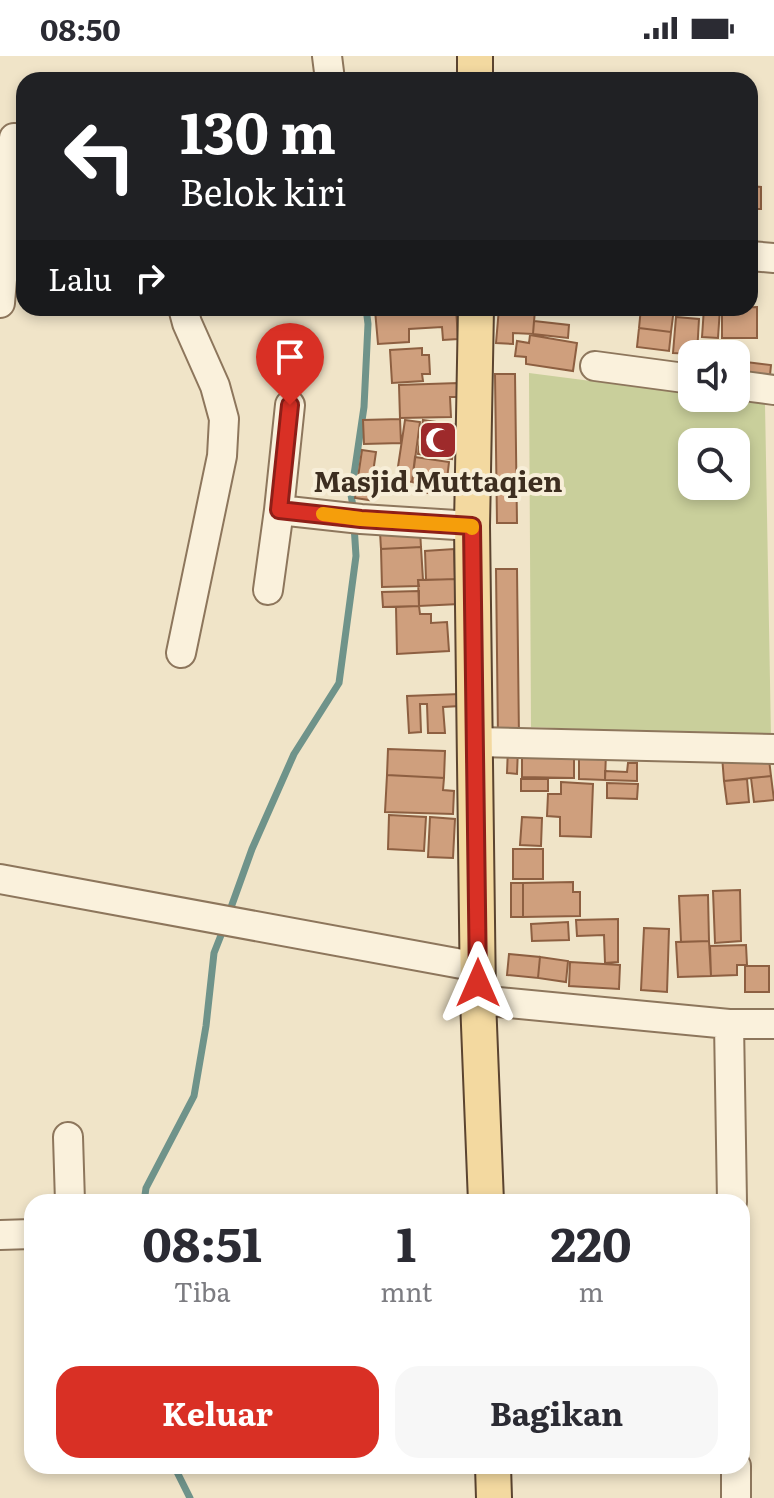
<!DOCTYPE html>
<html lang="id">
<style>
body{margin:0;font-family:Literata,serif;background:#f7f7f7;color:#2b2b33;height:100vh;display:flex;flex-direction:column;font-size:30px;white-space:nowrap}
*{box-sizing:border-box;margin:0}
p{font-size:26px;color:#7c7c81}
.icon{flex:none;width:44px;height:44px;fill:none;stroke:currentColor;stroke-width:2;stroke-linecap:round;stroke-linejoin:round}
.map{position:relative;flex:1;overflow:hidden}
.drawer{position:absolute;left:24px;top:1138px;width:726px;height:280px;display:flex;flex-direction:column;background:#fff;border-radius:24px;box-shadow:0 4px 12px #0003}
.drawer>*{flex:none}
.top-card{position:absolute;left:16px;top:16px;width:742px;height:244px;border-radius:24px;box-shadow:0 4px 12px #0003;background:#202124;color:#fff;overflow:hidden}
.tools{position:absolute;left:678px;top:284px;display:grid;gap:16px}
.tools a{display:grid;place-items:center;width:72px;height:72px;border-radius:16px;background:#fff;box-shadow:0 4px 12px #0003;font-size:40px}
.pin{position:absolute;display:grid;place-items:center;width:68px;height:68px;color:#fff;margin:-82px -34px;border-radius:50% 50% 50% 0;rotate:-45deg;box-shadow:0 0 8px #0007}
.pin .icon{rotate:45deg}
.me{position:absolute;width:88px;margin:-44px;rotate:0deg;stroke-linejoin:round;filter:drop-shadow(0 0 6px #0008)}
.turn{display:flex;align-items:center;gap:28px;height:168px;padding:0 32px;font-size:36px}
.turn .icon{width:104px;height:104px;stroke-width:2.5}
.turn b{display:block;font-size:56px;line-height:68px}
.then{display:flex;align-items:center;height:76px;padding:0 32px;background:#0003;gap:16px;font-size:30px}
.eta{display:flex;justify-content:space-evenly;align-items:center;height:136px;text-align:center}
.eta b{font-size:48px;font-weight:700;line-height:56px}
.action{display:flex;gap:16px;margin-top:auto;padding:16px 32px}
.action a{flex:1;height:92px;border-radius:24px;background:#d93025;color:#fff;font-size:32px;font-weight:700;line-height:92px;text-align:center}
.action a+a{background:#f7f7f7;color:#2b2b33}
.status{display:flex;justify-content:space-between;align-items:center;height:56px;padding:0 40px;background:#fff;direction:ltr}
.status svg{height:22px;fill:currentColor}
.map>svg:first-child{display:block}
.green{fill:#c9cf9b;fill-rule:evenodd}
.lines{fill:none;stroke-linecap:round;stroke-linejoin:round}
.stream{stroke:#6f938a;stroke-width:7}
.building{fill:#cf9f7d;stroke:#8d5f41;stroke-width:2}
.minor-casing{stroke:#8d765c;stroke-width:32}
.major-casing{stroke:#5b4430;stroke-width:38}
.minor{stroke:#faf1dc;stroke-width:28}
.major{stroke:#f3d9a0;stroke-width:34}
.route-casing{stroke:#8d1f18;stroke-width:20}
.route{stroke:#d93025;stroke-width:14}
.slow{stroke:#f59e0b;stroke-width:14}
.labels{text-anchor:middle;stroke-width:8;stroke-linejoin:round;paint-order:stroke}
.poi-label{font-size:28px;font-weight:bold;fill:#3d2e20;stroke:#f7eed8}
</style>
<div class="status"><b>08:50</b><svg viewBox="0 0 49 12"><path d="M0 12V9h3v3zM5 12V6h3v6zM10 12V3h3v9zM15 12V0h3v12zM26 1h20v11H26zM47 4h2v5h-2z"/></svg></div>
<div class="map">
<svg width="774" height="1442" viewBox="0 0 774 1442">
<rect width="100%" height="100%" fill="#f0e4c8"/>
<path class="green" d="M529,317L692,338V342H721L765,348L771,681L531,671ZM692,386H736V430H692Z"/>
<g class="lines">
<path class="stream" d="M354,456L351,439L364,351L368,268L366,252
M229,857L252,793L294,698L339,627L356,500L354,469
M144,1146L146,1132L194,1040L206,970L214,897L225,869
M174,1410L190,1442"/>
</g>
<path class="building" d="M750,130L761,131V153H750Z
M757,251V282H722V252Z
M417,252H456L458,283L443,284L442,271L409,273V286L378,288L375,254Z
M499,252L535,254L533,278L513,277V288L496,287Z
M641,252H674L671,276L639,272Z
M704,252H720L718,282L702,281Z
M676,261L699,263L697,298L673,297Z
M534,265L569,269L568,282L533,278Z
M639,272L671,276L669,295L637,291Z
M530,279L577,287L573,315L526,308V301L515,300L517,285L529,287Z
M422,292V299H429L430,318H422L423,325L392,327L390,294Z
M738,305L771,309L769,329L736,324Z
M495,318H515L517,467H497Z
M458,327L459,341H450L451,361L400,362L399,329Z
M400,363L401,387L364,388L363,364Z
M405,364L420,366L412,426L396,424Z
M423,364L457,369L452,403L418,398Z
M362,394L376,396L369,444L355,442Z
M415,401L449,406L446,432L436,430L435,438L415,435L416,427L412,426Z
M420,474L421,491L381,493L380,476Z
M421,491L423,524H418L419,530L382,531L381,493Z
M454,493L455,523L426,524L425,495Z
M496,513H517L519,682H498Z
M458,523L459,548L419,550L418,524Z
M419,535V550L383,551L382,536Z
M419,550L420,558H431V567L447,566L449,595L397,598L396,551Z
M460,638V650L443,651L445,677H428L427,648H420L421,676L409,677L407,640Z
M508,691L518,692L517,718L507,717Z
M388,693L445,695L444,722L387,719Z
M522,693L574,695V722L522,721Z
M768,695L771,720L724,725L722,700Z
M579,697H606L605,724L579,723Z
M628,707H637V725L605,724V715L627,716Z
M387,719L444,722L443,734L454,735L453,758L385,756Z
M771,720L774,744L754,746L751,722Z
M521,723H548V735H521Z
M747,723L749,746L727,748L724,725Z
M561,726L593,728L591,781L560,780V761L547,760L548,738H561Z
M607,727L638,728L637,743L607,742Z
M389,759L426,761L424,795L388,793Z
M430,761L455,763L453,802L428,801Z
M522,761L542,762L541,790L520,789Z
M513,793H543V823H513Z
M573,826V836H580V860L523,861V827Z
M511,827H523V861H511Z
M740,834L741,885L715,887L713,835Z
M708,839L709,885L681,886L679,840Z
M618,863V906L605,907L604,879L577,880L576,864Z
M568,866L569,884L532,885L531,868Z
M644,872L669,873L667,936L641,934Z
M709,885L711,920L678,921L676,886Z
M746,889L747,909H737V919L711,920L710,890Z
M509,898L540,901L538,922L507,919Z
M540,901L568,905L566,926L538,922Z
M570,906L620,909L619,933L569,930Z
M745,910H769V936H745Z"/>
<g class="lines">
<g class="minor-casing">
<path id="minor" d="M327,0L330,24
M750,200L774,202
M0,247L14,82
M595,310L692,323
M736,329L774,334
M279,454L361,463L472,470
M268,534L279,454L290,349
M181,597L222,400L224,363L215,330L187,267L183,252
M476,686L774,693
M0,823L478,911
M478,944L729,968H774
M729,968L732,1146
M68,1081L70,1146
M0,1179L32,1178
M736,1410V1442"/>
</g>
<g class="major-casing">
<path id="major" d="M475,0V24
M476,252L472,470L478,944L486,1146
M493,1410L494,1442"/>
</g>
<use href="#minor" class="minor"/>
<use href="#major" class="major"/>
</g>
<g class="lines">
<g class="route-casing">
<path id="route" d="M290,349L279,454L361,463L472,470L478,927"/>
</g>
<use href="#route" class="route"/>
<path class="slow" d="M323,458L361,463L472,470V472"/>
</g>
<defs>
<g id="mosque-square" transform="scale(2)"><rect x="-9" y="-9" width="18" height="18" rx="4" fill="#9e2a2b" stroke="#f7eed8"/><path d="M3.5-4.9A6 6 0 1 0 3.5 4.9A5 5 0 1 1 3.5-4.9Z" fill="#fff"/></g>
</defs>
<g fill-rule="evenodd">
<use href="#mosque-square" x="438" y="384"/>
</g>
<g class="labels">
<g class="poi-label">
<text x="438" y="436">Masjid Muttaqien</text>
</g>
</g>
</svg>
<div class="tools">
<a><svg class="icon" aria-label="sound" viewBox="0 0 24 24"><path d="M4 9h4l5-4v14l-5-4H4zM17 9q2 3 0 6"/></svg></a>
<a><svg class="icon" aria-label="search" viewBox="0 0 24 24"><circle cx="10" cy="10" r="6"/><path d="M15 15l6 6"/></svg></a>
</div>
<div class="pin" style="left:290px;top:349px;background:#d93025"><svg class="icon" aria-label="arrive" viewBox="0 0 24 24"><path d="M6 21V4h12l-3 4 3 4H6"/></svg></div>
<svg class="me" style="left:478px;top:927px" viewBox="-20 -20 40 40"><path d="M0-17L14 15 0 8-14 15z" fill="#d93025" stroke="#fff" stroke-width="4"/></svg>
<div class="top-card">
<div class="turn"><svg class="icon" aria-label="left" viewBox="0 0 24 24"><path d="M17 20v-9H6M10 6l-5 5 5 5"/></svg><div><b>130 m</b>Belok kiri</div></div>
<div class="then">Lalu<svg class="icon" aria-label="right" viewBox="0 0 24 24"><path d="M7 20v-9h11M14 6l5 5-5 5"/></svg></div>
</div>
<section class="drawer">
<div class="eta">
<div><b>08:51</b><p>Tiba</p></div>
<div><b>1</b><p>mnt</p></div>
<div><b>220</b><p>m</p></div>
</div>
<div class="action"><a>Keluar</a><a>Bagikan</a></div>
</section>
</div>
